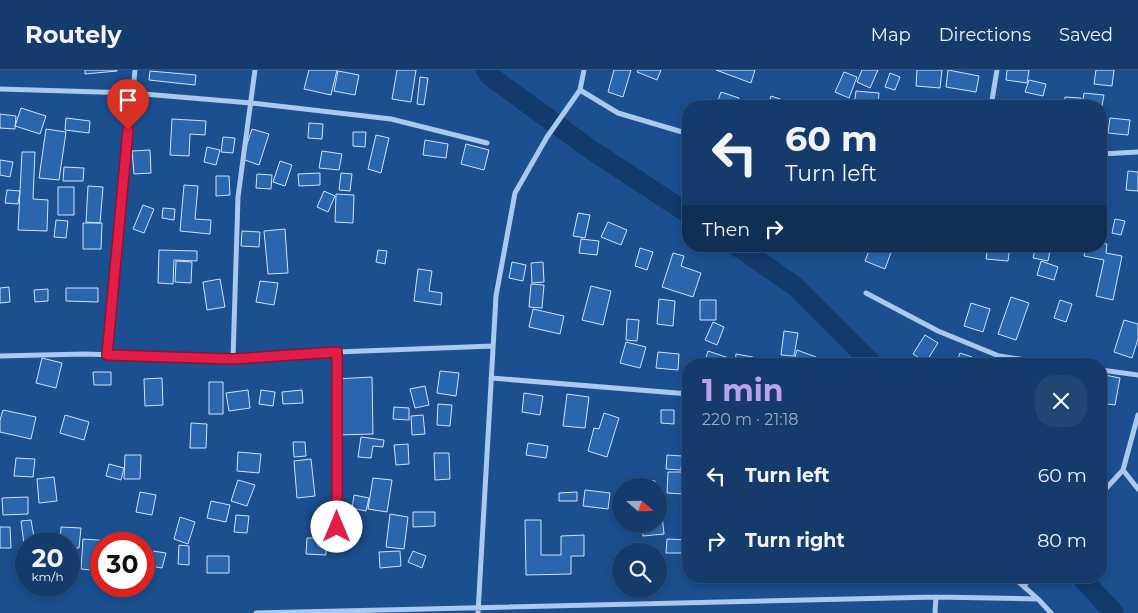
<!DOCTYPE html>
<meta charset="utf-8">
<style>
body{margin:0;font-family:Montserrat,sans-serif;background:#214673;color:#f1f3f6;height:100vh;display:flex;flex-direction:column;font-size:19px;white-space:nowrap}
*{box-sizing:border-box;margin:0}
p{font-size:16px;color:#9dadc1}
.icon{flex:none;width:28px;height:28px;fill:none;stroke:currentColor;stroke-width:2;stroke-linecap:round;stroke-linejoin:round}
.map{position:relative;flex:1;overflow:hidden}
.details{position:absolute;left:682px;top:288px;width:425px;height:225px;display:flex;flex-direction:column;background:#143b6b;border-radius:20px;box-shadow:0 2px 8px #0003,0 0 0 1px #33557e}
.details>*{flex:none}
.banner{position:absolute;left:682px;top:30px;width:425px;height:152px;border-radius:20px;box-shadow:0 2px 8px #0003,0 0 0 1px #33557e;background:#143b6b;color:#f1f3f6;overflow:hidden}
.needle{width:32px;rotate:110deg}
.fabs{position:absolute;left:612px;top:408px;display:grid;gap:10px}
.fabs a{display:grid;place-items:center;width:55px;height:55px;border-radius:50%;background:#143b6b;box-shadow:0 2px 8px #0003,0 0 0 1px #33557e;font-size:25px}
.speed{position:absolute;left:15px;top:462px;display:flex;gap:10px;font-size:25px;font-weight:700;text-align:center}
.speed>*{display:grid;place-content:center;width:65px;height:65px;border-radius:50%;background:#143b6b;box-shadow:0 2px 8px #0003,0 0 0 1px #33557e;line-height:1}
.speed small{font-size:12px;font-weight:400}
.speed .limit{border:8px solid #d22;background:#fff;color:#111}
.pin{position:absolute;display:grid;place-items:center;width:42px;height:42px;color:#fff;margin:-51px -21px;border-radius:50% 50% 50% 0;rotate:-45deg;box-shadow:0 0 5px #0007}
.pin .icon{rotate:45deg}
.me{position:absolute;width:55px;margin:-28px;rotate:0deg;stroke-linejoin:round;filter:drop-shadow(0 0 4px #0008)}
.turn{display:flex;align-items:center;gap:18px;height:105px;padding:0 20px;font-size:22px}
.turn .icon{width:65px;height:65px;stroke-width:2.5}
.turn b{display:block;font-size:35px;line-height:42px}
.then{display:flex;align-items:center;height:48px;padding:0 20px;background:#0003;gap:10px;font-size:19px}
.round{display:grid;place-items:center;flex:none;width:52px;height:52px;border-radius:20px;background:#214673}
.overview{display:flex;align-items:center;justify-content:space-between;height:85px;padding:0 20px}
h1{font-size:30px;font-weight:700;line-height:38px;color:#bca0f2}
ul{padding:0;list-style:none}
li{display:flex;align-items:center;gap:15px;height:65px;padding:0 20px}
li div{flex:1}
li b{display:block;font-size:19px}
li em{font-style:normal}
header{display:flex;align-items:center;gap:30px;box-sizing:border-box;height:70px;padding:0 25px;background:#143b6b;border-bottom:1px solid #33557e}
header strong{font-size:24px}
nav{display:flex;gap:28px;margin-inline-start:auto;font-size:18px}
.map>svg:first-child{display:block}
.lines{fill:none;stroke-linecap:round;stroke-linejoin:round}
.canal{stroke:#123a6d;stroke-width:20}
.building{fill:#2a66ad;stroke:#cfe3fa}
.minor{stroke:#a9c9ee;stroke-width:5}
.route-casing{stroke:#92132f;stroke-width:12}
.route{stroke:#e11d48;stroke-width:9}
</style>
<header>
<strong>Routely</strong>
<nav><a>Map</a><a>Directions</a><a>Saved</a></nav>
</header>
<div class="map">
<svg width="1138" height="543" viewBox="0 0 1138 543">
<rect width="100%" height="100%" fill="#1b4f8f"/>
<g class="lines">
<path class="canal" d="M486,0L490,6L590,79L689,144
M737,176L795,216L873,294
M1080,506L1114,543"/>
</g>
<path class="building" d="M85,0H117V1L85,4Z
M309,0H337L331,25L304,19Z
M397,0H416L411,32L392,29Z
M614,0H631L623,27L608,22Z
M638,0H661L657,10L637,2Z
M716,0H755L751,13Z
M862,0H878L870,18L857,12Z
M917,0H942L940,18L916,16Z
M948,0L979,6L976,22L946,17Z
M1007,0H1029L1027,13L1006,10Z
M1096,0H1114L1112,16L1094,14Z
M150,1L196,5L195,15L149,10Z
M338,1L359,5L355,25L334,21Z
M844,2L857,7L849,28L835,22Z
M890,3L900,7L895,20L885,17Z
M420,7L428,8L424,35L417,34Z
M1029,10L1046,14L1043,26L1025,22Z
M856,21L879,23L878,36H854Z
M721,22L739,28L737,36H716Z
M1084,23L1104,25L1101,41V36H1082Z
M771,26L789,32L787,36H768Z
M1065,27L1081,28L1080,36H1064Z
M21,38L46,46L40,64L15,56Z
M0,44L16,46L15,59L0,58Z
M66,48L90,51L89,63L65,60Z
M1110,48L1130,50L1128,65L1108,63Z
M172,49L206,51L205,65L190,64L189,86L170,85Z
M309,53L323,54L322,69L308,68Z
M46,59L66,62L59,110L39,108Z
M252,59L269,64L259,95L242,89Z
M353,62H366L365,77L353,76Z
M376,65L389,68L381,103L368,99Z
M223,67L235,68L233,83L221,82Z
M425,70L448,74L446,88L423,85Z
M466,74L489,80L484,100L461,94Z
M207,77L220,80L216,95L204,92Z
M150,80L151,103L134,104L132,81Z
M322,81L342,84L339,100L319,98Z
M22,82H35L33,129L48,130L47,161L18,160Z
M0,90L13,92L10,107L0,105Z
M280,91L292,95L285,116L273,112Z
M64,97L84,98L83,111H63Z
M1128,101L1138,102V121L1126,120Z
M320,103V115L299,116L298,104Z
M341,103L352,104L350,121L339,120Z
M257,104L272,105L271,119L256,118Z
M216,106H229L230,125L216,126Z
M184,115L198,116L195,149L211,150L210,164L180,161Z
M88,116L103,117L100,153L86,152Z
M58,117H74V145H58Z
M7,120L20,121L18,134L5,133Z
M324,121L335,126L328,142L317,137Z
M336,124L354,125L353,153L335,152Z
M143,135L154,139L144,163L133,159Z
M163,138L175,139L174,150L162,148Z
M578,143L590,145L585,168L573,166Z
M1115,149L1125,151L1121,165L1112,163Z
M56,150L68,151L66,168L54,167Z
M608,152L627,160L621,175L601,167Z
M83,153H102L101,179H83Z
M285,159L288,203L268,204L264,161Z
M242,161L260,162L259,177L241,176Z
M581,169L599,171L597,185L579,183Z
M1101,173L1107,174L1106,183L1122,186L1113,230L1096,226L1104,190L1084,186L1086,176H1101Z
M871,176L893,177L885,199L865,191Z
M988,176H1010L1008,191L986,189Z
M1036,176H1051L1048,191L1033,188Z
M640,178L653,182L647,200L635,196Z
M159,180L197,181V191L174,190L173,214L158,213Z
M378,180L387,181L385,194L376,192Z
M673,183L684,186L681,196L701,203L693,227L662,217Z
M176,191L192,192L191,213L175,212Z
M1041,191L1058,197L1054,210L1037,205Z
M512,192L526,195L523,211L509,208Z
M543,192L544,212L532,213L531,193Z
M418,199L432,201L429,221L442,223L441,235L414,231Z
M220,209L225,237L207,240L203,212Z
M260,211L278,213L274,235L256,232Z
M531,214L544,215L542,238L529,237Z
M591,216L611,221L603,255L582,250Z
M9,217L10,232L0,233V218Z
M66,218H98V232L66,231Z
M48,219V231L35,232L34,220Z
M1011,227L1029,233L1016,270L998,264Z
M659,229L675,231L673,256L657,254Z
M700,230H716V250H700Z
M1060,230L1072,234L1066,252L1054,248Z
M971,233L990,239L983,262L964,256Z
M533,239L564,246L560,264L529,257Z
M627,249L639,250L637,271L626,270Z
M1124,250L1138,254V269L1132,288L1114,282Z
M713,252L724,257L717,275L705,270Z
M784,261L798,263L794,286L781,285Z
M925,265L938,273L926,292L913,284Z
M626,272L646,277L640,298L620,293Z
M797,280L816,287L814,294H793Z
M708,281L729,288L728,294H704Z
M658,282L679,284L678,300L656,298Z
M960,283L972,287L969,294H956Z
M736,284L753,287L752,294H735Z
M42,288L62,293L56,318L36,313Z
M440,301L459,303L456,326L437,323Z
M93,302H111V315H94Z
M1105,305L1120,308L1115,335L1101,333V323Z
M372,307L373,364L336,365L335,309Z
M162,308L163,335L145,336L144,309Z
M209,312H223V344H209Z
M425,316L429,335L415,338L410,319Z
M248,320L250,338L229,341L226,323Z
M261,320L275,322L273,336L259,334Z
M302,320L303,333L283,334L282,322Z
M524,323L543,326L540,345L522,342Z
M567,324L589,327L585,358L563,356Z
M438,334L452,335L450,356L437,355Z
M394,337L409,338V350L393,349Z
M3,340L36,347L31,369L0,362V350Z
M661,340H674V354L661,353Z
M604,343L619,348L607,387L588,381L594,358L599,359Z
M65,345L89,352L84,370L60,363Z
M423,345L425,364L412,365L411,346Z
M191,353L207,354L206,378H190Z
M361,367L384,370L383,377L373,376L371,388L358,387Z
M293,372H305L306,386L294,387Z
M528,373L548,376L546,388L526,385Z
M408,374L409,394L396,395L394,375Z
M238,382L261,384L259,403L237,401Z
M434,383H449L450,409L435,410Z
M125,385H141L140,409H124Z
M667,385L682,386L681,400L666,399Z
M16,388L35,389L33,407L14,406Z
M311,389L315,426L297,428L294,391Z
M109,394L124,398L121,410L106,406Z
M668,402H684V424L667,423Z
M54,407L57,431L39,433L37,409Z
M373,408L392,410L387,442L368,439Z
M238,410L255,415L247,436L231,431Z
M640,410L655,411V416H640Z
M585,420L610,423L608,439L583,436Z
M140,422L156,425L152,445L136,442Z
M577,422V431H559V423Z
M354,425L369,428L366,441L352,438Z
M28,427V444L3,445L2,428Z
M211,431L230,435L226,452L207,448Z
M413,442H435V456L413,457Z
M390,444L408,447L404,479L386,477Z
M236,445L249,446L247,463L234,462Z
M659,445H662L664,464L643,466L642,454H659Z
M180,447L195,452L188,474L174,469Z
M31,450L35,472L24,474L21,451Z
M525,450H541V485H561V466L584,465V486H571V504L526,505Z
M0,457H10L11,478H0Z
M61,457L81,458L79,478H69V474H60Z
M307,468H326V485L306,484Z
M83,469L112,471V474H101V501L81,499Z
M667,469L689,470V483H666Z
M179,475L189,476V495L178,494Z
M153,481L166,483L162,498L150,496Z
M400,481L401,496L380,498L379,482Z
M413,481L426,486L422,498L408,492Z
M207,486H229V503H207Z"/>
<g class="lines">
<path class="minor" d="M0,19L132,23L251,33L391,49L487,73
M580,20L618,43L689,64
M991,36L997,0
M1101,84L1138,82
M866,223L938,261L999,286L1055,294
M337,282V476
M107,285L135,0
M0,286L84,284L233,289L337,282L493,276
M233,289L238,127L255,0
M1101,300L1138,305
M491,308L689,324
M1123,400L1138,419
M1101,424L1123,400L1138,345
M1012,506L1038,529L1051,543
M1024,517L1030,506
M256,543L936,527L1038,529
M478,543L496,226L515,123L547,67L580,20L584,0
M935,543L936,527"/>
</g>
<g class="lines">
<g class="route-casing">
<path id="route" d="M128,60L107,285L233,289L337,282V457"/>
</g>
<use href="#route" class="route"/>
</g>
</svg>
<div class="fabs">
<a><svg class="needle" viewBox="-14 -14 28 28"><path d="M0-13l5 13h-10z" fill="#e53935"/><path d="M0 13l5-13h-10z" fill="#9dadc1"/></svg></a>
<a><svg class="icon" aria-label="search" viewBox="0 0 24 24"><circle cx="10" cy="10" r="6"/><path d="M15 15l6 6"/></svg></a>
</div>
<div class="speed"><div>20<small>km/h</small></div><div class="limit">30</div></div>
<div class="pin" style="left:128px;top:60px;background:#d93025"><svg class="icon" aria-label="arrive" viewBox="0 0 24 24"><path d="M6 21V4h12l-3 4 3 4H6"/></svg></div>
<svg class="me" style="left:337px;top:457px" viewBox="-20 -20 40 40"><circle r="19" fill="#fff"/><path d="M0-13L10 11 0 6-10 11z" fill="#e11d48"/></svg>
<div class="banner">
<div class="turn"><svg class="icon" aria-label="left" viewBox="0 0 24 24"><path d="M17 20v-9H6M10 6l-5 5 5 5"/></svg><div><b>60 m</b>Turn left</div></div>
<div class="then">Then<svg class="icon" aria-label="right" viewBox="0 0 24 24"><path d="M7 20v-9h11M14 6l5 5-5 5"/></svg></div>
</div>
<section class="details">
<div class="overview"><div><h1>1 min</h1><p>220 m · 21:18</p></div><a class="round"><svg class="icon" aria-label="close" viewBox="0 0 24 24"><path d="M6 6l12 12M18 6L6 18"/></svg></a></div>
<ul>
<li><svg class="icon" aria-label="left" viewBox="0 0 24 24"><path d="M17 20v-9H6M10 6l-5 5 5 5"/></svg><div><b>Turn left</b></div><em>60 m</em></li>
<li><svg class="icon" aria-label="right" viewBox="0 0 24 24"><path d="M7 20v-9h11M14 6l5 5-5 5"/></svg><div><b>Turn right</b></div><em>80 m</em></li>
</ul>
</section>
</div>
